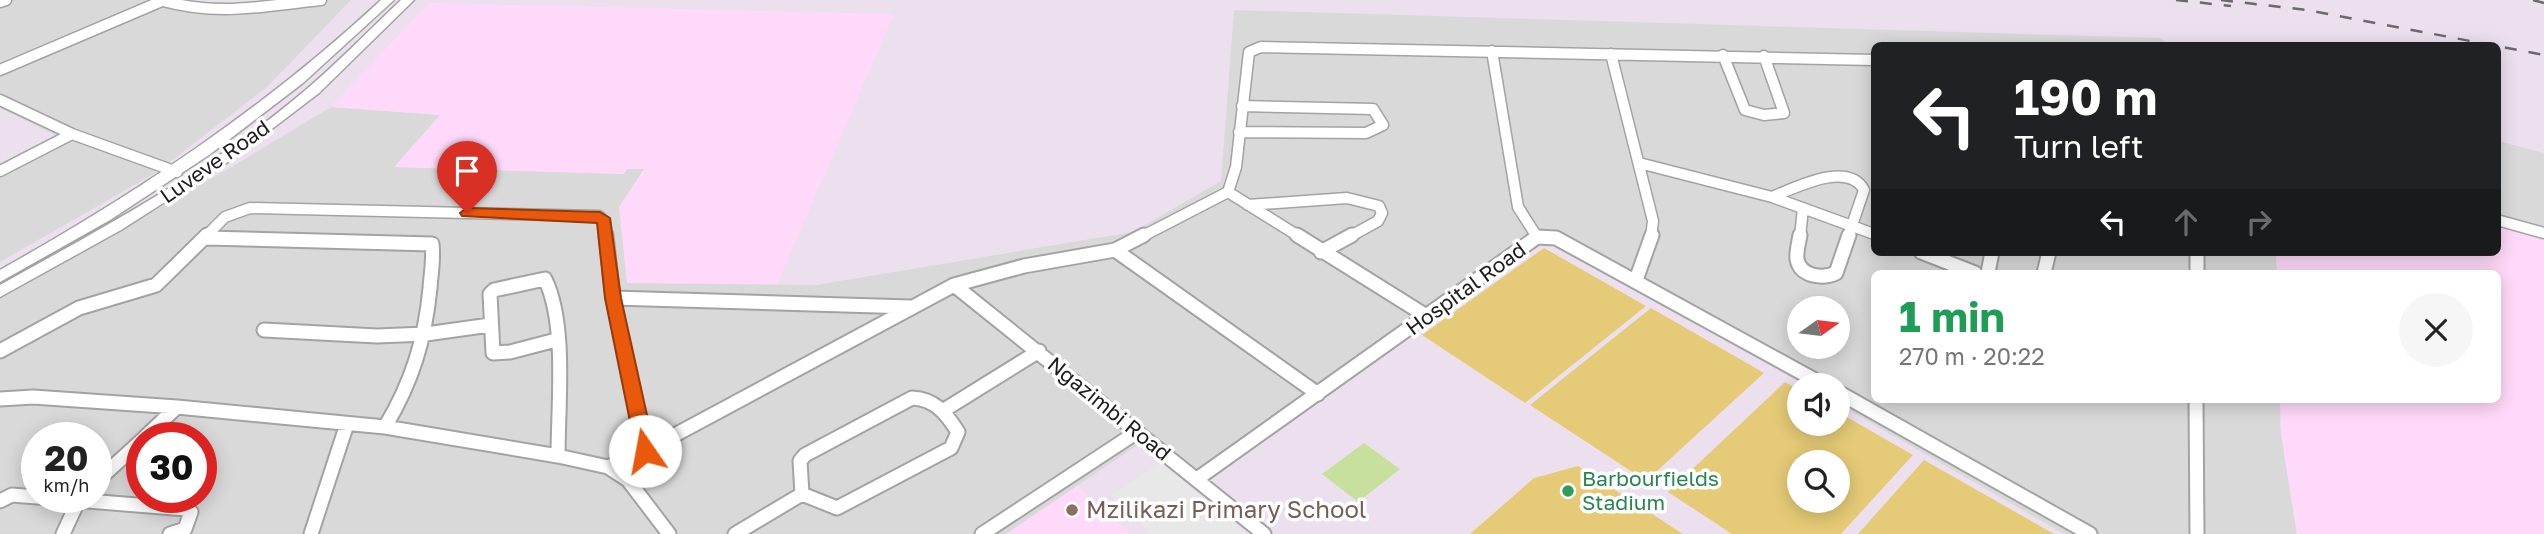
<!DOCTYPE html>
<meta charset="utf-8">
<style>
body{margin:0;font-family:"Golos Text",sans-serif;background:#f6f6f6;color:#222;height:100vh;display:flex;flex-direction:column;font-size:26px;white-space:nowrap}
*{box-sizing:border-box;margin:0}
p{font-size:23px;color:#767676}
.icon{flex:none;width:38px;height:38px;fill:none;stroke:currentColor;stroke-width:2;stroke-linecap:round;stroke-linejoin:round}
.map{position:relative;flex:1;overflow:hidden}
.sheet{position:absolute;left:1871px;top:270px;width:630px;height:133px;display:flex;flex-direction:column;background:#fff;border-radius:10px;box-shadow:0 4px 18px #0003}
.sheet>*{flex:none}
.hud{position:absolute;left:1871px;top:42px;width:630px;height:214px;border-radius:10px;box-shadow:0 4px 18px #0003;background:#202124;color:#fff;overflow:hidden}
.needle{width:46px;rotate:76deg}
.controls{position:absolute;left:1787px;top:296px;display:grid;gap:14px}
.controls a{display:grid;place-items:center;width:63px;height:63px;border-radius:50%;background:#fff;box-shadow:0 4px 18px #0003;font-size:35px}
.speed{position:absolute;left:21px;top:422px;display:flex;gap:14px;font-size:35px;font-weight:700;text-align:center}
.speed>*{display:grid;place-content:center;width:91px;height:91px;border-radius:50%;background:#fff;box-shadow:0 4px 18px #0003;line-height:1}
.speed small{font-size:18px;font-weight:400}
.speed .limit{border:10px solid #d22;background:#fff;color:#111}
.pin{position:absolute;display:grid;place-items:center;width:60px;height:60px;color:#fff;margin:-72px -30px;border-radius:50% 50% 50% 0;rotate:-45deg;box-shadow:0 0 7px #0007}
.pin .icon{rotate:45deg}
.me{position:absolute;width:77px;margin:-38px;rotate:348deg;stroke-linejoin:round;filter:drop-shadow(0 0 5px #0008)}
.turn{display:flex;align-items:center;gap:24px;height:147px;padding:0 28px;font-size:32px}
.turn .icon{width:91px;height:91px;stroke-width:2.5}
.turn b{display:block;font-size:49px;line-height:60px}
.lanes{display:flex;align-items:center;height:66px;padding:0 28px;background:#0003;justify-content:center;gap:35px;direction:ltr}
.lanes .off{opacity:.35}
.round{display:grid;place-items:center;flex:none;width:74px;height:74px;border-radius:37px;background:#f6f6f6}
.headline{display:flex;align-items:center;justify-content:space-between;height:119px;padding:0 28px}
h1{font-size:42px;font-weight:700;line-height:52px;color:#1e9e55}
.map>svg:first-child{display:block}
.residential{fill:#d9d9da;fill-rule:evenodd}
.education{fill:#ffd9f9}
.pitch{fill:#e5cb77;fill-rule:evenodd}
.parking{fill:#e8e8e8}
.water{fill:#c7e09d}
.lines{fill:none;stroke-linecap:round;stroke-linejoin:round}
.minor-far1-casing{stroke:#a3a3a3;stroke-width:13}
.minor-casing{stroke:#a3a3a3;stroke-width:17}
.tertiary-casing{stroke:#a3a3a3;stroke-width:3}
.minor-far1{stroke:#fff;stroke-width:10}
.minor{stroke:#fff;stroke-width:13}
.tertiary{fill:#fff;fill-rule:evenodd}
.rail{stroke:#6a6a6a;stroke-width:2.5;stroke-dasharray:12 12;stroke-linecap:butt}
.route{fill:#ea580c;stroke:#983908;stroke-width:2}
.leisure-dot{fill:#2e9e5b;stroke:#fff;stroke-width:2.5}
.education-dot{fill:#8d6e63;stroke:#fff;stroke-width:2.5}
.labels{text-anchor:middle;stroke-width:7;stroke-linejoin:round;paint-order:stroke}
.street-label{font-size:21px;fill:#1c1c1c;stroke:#fff}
.leisure-label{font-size:21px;fill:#27864d;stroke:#fff;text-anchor:start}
.near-education-label{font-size:24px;fill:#785e54;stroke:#fff;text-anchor:start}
</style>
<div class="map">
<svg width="2544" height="534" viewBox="0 0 2544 534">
<rect width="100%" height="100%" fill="#ece0ee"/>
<path class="residential" d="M0,0H190L207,6L268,0H351L267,87L157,172L0,262V164L55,135L0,108Z
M1234,10L2160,38L2170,45L1874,46V252H2276L2277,273H1874V399H2280L2281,433L2297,534H2064L1838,404V385H1804L1547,238L1193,484L1142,442L1006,534H0V298L228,169L331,107L441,115L395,167L624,174L627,169H645L627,283L816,285L1133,232L1221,181ZM1799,308H1838V346H1799ZM37,438H96V497H37ZM142,438H201V497H142Z
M2502,142L2544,153V236L2497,223V143Z"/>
<path class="education" d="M429,3L894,14L777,284L627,283L619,207L644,169H627L624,174L394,167L440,115L331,107Z
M2497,223L2544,236V534H2297L2281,433L2280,399H2497V273H2277L2276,252H2497Z
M1077,486L1130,534H1006Z"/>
<path class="pitch" d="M1544,248L1646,306L1525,403L1422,335Z
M1651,308L1764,373L1646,481L1530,405Z
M1785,382L1799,390V424H1838V412L1913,455L1841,534H1732L1668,492ZM1838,462V500H1799V462Z
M1924,460L2054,534H1858Z
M1578,466L1683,534H1470L1534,478Z"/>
<path class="parking" d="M1161,462L1246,534H1153L1111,496Z"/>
<path class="water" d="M1364,443L1400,469L1358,502L1322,474Z"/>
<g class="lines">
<g class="minor-far1-casing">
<path id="minor-far1" d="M159,0C221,17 260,6 321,0
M0,2L6,0
M1492,51L1518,207L1537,237
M1611,54L1653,221L1651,237
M1723,55L1745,110L1764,115L1784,113L1764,56
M0,70L162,1
M0,100L72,134L0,171
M1239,132L1366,133L1383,125L1373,109L1242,106
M72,134L177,172
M1639,163L1772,197L1874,234
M1228,192L1300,237
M1772,197C1795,188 1848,160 1864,190L1848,237
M1248,205L1347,198L1379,206L1382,213L1378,221L1349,237
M2497,220L2544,233
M205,237L225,217L250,208L599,216L605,222L607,237
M1141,237L1228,192L1236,167L1249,52L1261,47L1874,60
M1800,237L1803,208"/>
</g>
<g class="minor-casing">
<path id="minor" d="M606,235L613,298L645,451
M1297,235L1428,317
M1800,235C1799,242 1796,252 1797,259C1800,277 1823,279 1836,273L1849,235
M206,238L432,244C434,259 431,273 430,288C425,340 412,382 385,427
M1115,250L1318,394
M1321,252L1352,235
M1921,252L1975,273
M2197,252V273
M1988,273L1992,252
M2044,273L2049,252
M1636,280L1652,235
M954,285L1264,534
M613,298L910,307
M264,330L377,336L426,334L490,325
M556,340L510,352L493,353L490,294L494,290L545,279C567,324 558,405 558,456
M0,351L79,308L156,285L207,235
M1838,392L2090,534
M912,398C935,399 946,413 958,432L951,448L837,508L802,494L800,461L805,455Z
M0,399L33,397L177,407L385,427L558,456L608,467L628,480L669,534
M2196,399L2197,534
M944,410L1039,351
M144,438L177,407
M608,467L645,451L954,285L1024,266L1115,250L1144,235
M1197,479L1537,237L1556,238L1824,385
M96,482L142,440
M38,497L186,509L191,512L185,529L170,534
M0,501L12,495L37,497
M63,534L80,497
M311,534L347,424
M735,534L802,494
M982,534L1137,432"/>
</g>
<g class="tertiary-casing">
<path id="tertiary" d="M381,0H394L303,83L209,155L110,220L0,282V270C137,193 265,108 381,0Z
M401,0H414L319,93L234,158L121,230L0,297V285C102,228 206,173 296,98C333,68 366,33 401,0Z"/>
</g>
<use href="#minor-far1" class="minor-far1"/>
<use href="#minor" class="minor"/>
<use href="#tertiary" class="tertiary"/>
<path class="rail" d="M2176,0L2231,6
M2221,0L2307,10L2544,55
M2533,0L2544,3"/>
</g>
<path class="route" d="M467,208L600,212L610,218L621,298L655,451L652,456L645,458L636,451L605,298L597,223L462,216L460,213Z"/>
<circle class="leisure-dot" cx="1568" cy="491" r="7"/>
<circle class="education-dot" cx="1072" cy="510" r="7"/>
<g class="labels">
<g class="street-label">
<text transform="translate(215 162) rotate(-35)" y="7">Luveve Road</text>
<text transform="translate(1466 289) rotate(-36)" y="7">Hospital Road</text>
<text transform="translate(1109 409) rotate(39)" y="7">Ngazimbi Road</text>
</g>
<g class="leisure-label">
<text x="1582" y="486">Barbourfields<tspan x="1582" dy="24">Stadium</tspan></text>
</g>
<g class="near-education-label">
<text x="1086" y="518">Mzilikazi Primary School</text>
</g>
</g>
</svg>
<div class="controls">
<a><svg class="needle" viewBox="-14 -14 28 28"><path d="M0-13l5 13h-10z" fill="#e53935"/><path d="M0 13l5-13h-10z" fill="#767676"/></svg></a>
<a><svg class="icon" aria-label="sound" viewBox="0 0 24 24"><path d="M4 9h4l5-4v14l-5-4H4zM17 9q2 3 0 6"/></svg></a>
<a><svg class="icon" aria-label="search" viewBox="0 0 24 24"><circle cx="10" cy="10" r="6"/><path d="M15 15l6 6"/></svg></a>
</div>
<div class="speed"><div>20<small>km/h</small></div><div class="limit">30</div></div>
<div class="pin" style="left:467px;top:213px;background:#d93025"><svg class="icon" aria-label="arrive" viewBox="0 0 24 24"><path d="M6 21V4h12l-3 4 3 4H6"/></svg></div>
<svg class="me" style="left:645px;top:451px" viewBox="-20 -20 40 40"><circle r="19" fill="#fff"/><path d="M0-13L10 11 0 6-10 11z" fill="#ea580c"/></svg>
<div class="hud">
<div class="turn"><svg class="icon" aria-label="left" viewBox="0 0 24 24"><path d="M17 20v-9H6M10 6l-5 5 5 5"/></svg><div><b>190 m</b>Turn left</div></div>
<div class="lanes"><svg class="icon" aria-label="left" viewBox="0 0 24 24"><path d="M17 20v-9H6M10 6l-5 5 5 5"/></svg><svg class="icon off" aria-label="ahead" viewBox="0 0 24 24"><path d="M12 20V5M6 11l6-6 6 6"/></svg><svg class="icon off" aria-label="right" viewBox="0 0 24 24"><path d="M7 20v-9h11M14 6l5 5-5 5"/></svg></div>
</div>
<section class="sheet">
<div class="headline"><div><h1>1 min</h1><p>270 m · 20:22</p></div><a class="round"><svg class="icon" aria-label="close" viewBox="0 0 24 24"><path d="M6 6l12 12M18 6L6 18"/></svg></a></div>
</section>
</div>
